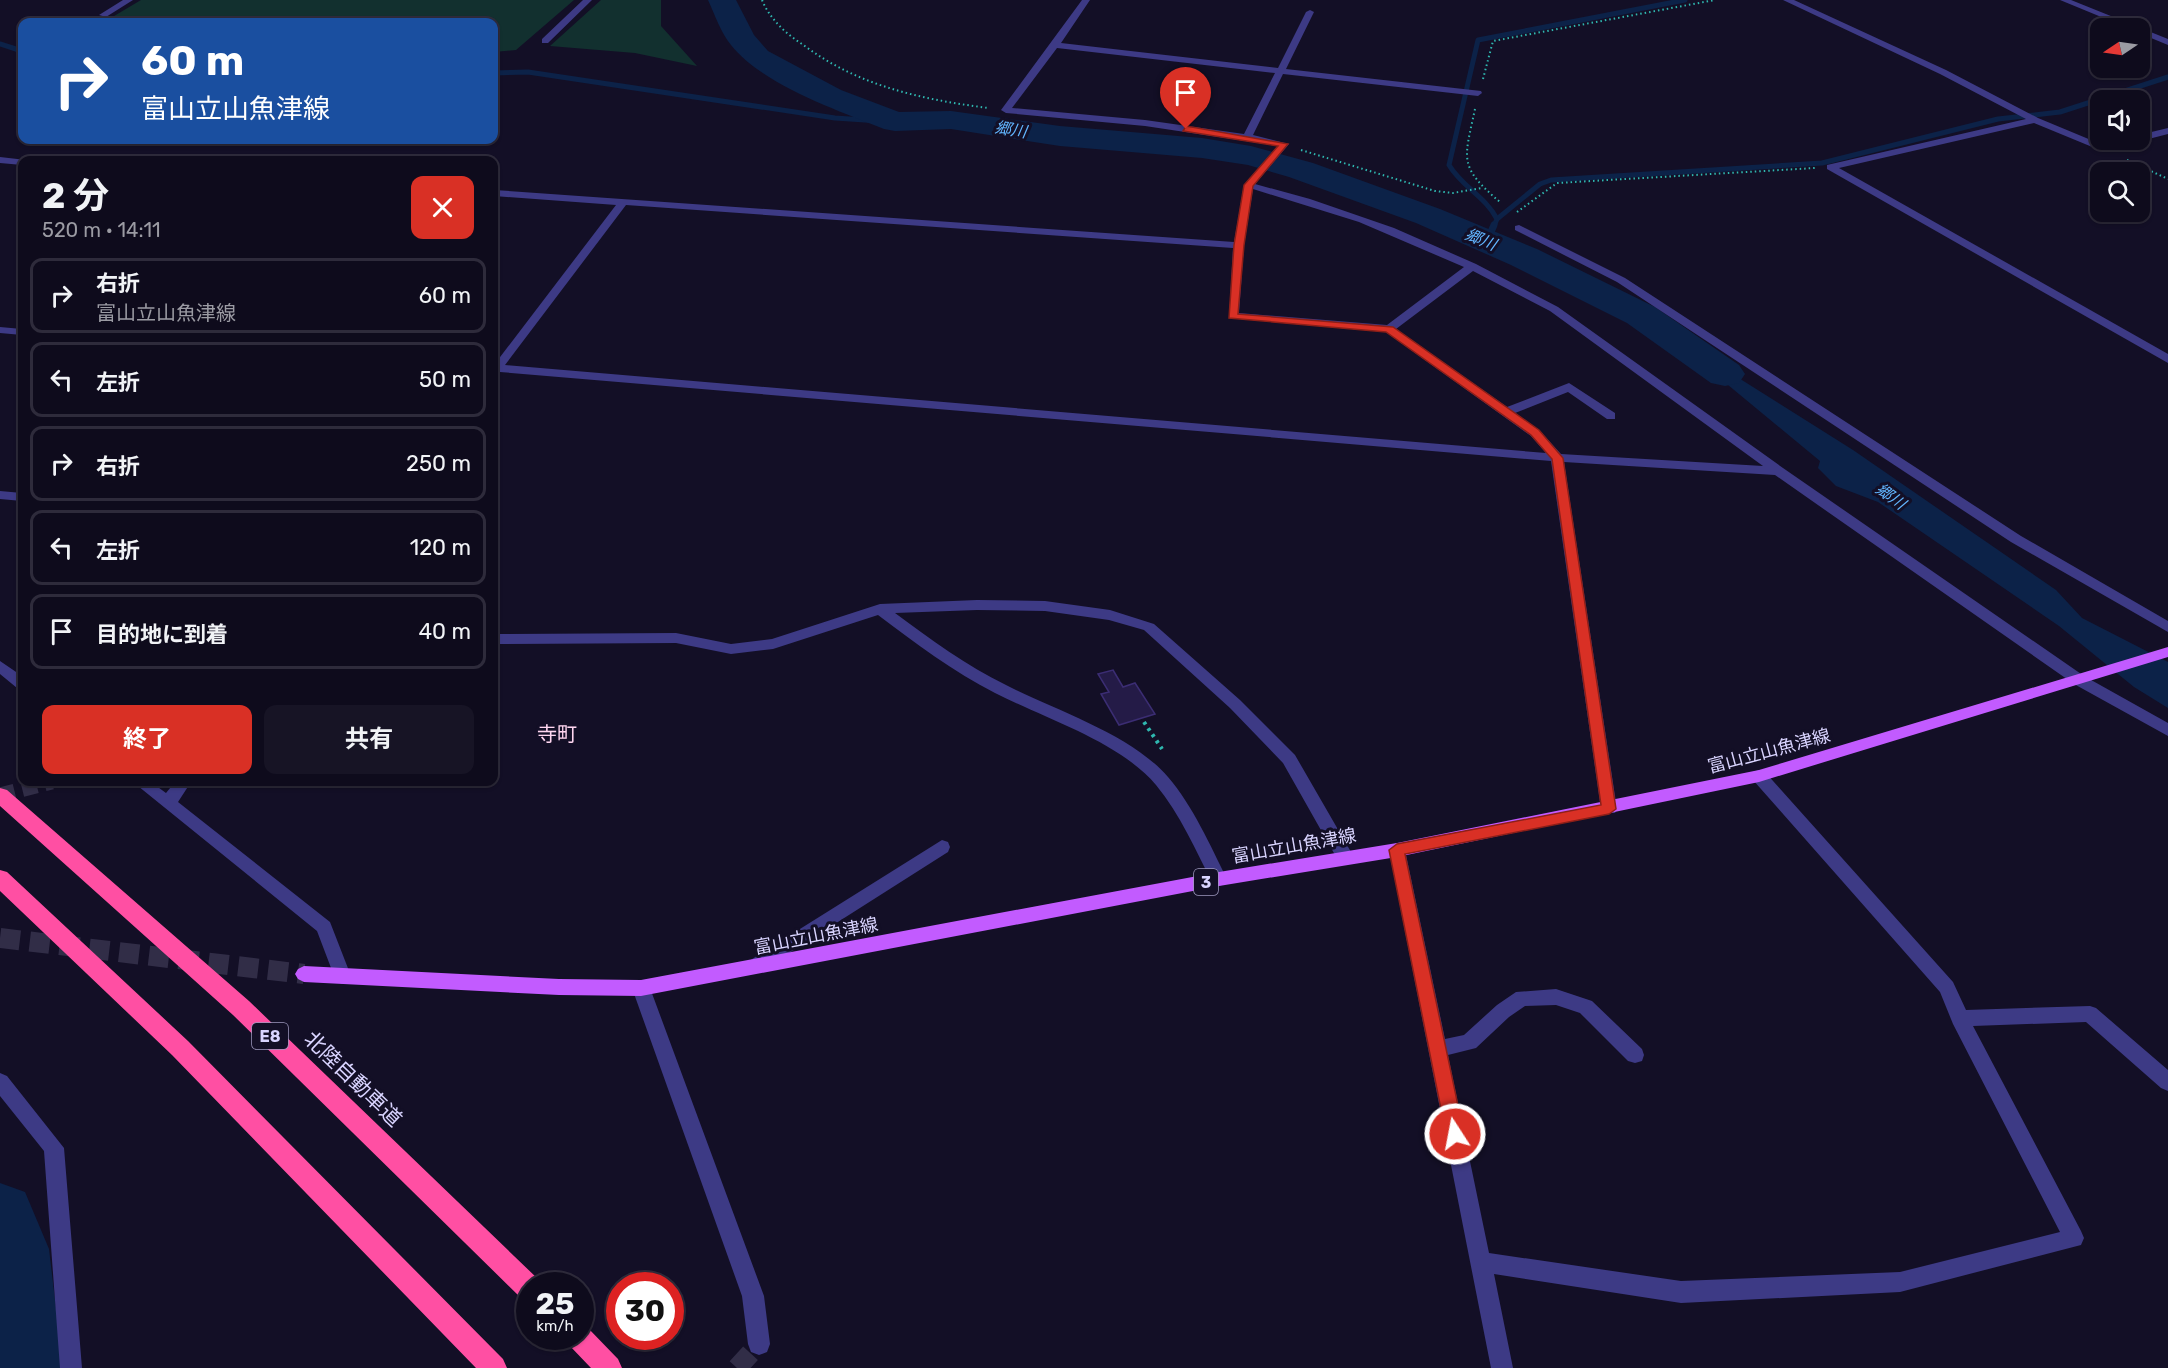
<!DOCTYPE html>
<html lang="ja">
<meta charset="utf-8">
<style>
body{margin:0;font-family:Rubik,"Noto Sans JP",sans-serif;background:#171425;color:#f1f3f6;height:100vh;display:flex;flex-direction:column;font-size:22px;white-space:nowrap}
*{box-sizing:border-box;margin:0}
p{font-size:20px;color:#9b9ba3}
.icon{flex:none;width:33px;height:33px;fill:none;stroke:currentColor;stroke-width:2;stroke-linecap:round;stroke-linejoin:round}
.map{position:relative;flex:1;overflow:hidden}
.sheet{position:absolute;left:18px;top:156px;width:480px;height:630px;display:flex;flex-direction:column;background:#0e0b1c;border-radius:12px;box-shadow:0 2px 4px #0004,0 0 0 2px #2e2b3b}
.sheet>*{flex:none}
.banner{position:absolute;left:18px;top:18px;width:480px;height:126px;border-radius:12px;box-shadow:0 2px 4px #0004,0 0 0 2px #2e2b3b;background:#1a4fa0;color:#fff;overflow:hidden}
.needle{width:39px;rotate:257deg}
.fabs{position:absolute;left:2090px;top:18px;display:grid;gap:12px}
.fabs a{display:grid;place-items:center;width:60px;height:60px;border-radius:12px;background:#0e0b1c;box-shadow:0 2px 4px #0004,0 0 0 2px #2e2b3b;font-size:30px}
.speed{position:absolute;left:516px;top:1272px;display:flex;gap:12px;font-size:30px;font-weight:700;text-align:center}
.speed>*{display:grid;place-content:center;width:78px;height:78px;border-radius:50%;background:#0e0b1c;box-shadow:0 2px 4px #0004,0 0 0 2px #2e2b3b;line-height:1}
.speed small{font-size:15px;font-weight:400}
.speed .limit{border:9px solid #d22;background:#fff;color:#111}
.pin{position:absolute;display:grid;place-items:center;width:51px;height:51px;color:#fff;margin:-62px -26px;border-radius:50% 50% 50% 0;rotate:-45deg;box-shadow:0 0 6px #0007}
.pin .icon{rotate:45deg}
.me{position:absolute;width:66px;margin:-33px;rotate:349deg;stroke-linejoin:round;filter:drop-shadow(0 0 4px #0008)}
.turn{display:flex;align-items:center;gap:21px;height:126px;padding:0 24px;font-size:27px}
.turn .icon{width:78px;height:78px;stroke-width:2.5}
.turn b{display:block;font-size:42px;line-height:51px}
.round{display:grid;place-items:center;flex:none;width:63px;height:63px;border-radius:12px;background:#171425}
.head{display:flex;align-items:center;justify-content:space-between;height:102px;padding:0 24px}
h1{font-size:36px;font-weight:700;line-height:45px}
.cta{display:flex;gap:12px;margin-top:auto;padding:12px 24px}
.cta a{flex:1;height:69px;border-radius:12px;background:#d93025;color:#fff;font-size:24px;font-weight:700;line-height:69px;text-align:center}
.cta a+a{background:#171425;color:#f1f3f6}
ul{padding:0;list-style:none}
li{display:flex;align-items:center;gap:18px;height:75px;margin:0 12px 9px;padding:0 12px;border:3px solid #2e2b3b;border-radius:12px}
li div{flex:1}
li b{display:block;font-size:22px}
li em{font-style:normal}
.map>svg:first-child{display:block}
.green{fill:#12302f}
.water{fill:#0c2248}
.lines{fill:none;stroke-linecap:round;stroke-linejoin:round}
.stream-far1{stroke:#0c2248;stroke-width:5}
.stream{stroke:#0c2248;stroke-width:7}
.river{fill:#0c2248;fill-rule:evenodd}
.building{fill:#241b47;stroke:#3b2d73;stroke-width:1.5}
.minor-tunnel-far1{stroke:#312d47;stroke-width:15;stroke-dasharray:15 8;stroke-linecap:butt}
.minor-tunnel{stroke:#312d47;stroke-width:20;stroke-dasharray:20 10;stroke-linecap:butt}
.major-tunnel{stroke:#312d47;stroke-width:20;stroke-dasharray:20 10;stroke-linecap:butt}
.path-far1{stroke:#2fb8b0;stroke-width:2;stroke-dasharray:1.5 3;stroke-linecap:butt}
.path{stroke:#2fb8b0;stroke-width:4;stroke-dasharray:3 4.5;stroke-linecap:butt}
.minor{fill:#3d3a85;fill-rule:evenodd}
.major{fill:#c25bff;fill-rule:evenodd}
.highway{fill:#ff4fa3;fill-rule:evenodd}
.route{fill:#d93025;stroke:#8d1f18;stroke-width:1.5}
.labels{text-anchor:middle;stroke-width:6;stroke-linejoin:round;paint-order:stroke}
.far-water-label{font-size:16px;font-style:italic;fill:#62b6ff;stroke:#130f26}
.shield{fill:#130f26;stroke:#9e99be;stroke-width:1.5}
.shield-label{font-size:16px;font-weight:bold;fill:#d9d4ff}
.street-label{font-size:18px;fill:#d9d4ff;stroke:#130f26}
.neighbourhood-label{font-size:20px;fill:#ffd6f0;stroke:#130f26}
.near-street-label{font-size:21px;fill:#d9d4ff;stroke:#130f26}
</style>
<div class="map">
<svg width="2168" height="1368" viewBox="0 0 2168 1368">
<rect width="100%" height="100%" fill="#130f26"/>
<path class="green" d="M141,0H574L516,50L494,52V22H104Z
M601,0H661V26L697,66L635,53L550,46Z"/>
<path class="water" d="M1645,319L1853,450L2056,590L2082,618L2168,662V708L2134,687L2059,626L1878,502L1836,486L1818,468L1820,461L1687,351Z"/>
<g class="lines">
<path class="stream-far1" d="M0,44L22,51
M494,73L528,72L835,118L895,122
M1497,219C1485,196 1462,187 1449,165L1478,40L1685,0
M1494,226L1497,219L1540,184L1551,180L1822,163L1998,119L2060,112L2168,77"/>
<path class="stream" d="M1487,241L1494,225"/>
<path class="river" d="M708,0H736L754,35L768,51L841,90L899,112L951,111L1060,126L1202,138L1251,146L1313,163L1440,209L1537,249L1655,307L1739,365L1745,374L1739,383L1725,386L1711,383L1627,323L1511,265L1416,223L1289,177L1248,165L1202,158L1060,146L951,129L895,131L884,129C837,110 763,85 731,45C721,33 715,15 708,0Z
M0,1183L25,1192L49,1249L63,1368H0Z"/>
</g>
<path class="building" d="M1113,670L1123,687L1135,683L1155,714L1119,725L1101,694L1109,692L1098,674Z"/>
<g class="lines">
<path class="minor-tunnel-far1" d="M0,795L52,782"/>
<path class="minor-tunnel" d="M737,1368L759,1344"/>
<path class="major-tunnel" d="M0,938L304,974"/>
<path class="path-far1" d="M762,0C770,19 785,33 802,44C858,86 920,99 988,108
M1483,79L1493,41L1715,0
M1475,109C1464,161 1458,166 1501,203
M1301,150L1435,191L1453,193L1482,188
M2127,160L2168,179
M1517,212L1557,183L1815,168"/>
<path class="path" d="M1144,722L1162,749"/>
<path class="minor" d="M123,0H133L106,17L99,15Z
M583,0H592L548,43H542V39Z
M1082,0H1090L1061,43L1278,68L1306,12L1310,10L1314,12L1286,69L1481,91L1482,93L1478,96L1283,74L1253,135L1289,144L1255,184L1310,199L1394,228L1476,264L1558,307L1783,468L2084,676L2168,723V736L2074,684L1775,475L1564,462L1617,809L1615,813H1603L1601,809L1551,461L500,372L494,375V365L616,205L494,196V190L1234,242L1244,185L1278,146L1145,126L1006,113L1001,110ZM1057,48L1275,73L1244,134L1145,120L1012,108ZM1253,189L1359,222L1464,267L1387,325L1239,313L1244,245ZM626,205L1233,248L1229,318L1386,332L1531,436L1546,453L505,365ZM1473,271L1550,311L1763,466L1561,454L1539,430L1515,413L1568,392L1607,419H1615V413L1569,383L1507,407L1396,329Z
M1783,0H1794L1946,70L2038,118L2103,145L2125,140H2139V135L2168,128V134L2102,151L2034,123L1839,168L2168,354V363L1827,169V165L2026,119L1940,74Z
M2060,0H2071L2168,39V45L2139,33V28H2128Z
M0,157L26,160H22V165L0,163Z
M1519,225L1625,278L2021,536L2168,621V632L2011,542L1617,282L1515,230V226Z
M0,327L22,329V335L0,333Z
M0,491L22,493V501L0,499Z
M977,600L1045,601L1110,610L1154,624L1240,700L1295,755L1351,852L1353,857L1351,862L1345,864L1339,862L1283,763L1230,708L1144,630L1109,620L1045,611L977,610L895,613C930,639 967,666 1006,685C1057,711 1131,734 1168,777C1193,806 1210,845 1227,879L1225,884L1219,886L1213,884C1196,851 1180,814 1156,785C1120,742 1046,719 995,693C954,672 915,643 878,615L773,649L731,654L676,643L494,644V634L676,633L731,644L772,639L880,604Z
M0,661L22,676V689L17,688L0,674Z
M1759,770L1765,772L1953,982L1966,1010L2090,1006L2096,1008L2168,1070V1091L2161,1088L2086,1022L1973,1026L2081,1231L2084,1238L2081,1245L1900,1292L1681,1303L1494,1274L1513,1368H1491L1389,850L1391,845L1397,843L1403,845L1405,850L1445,1039L1464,1035L1497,1005L1516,992L1556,989L1592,1001L1642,1049L1644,1055L1642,1061L1635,1063L1628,1061L1580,1013L1556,1005L1525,1006L1509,1017L1476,1048L1448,1055L1489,1253L1681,1281L1900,1272L2060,1232L1953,1024L1940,992L1753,780L1751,776L1753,772Z
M133,782H151L166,793L175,782H191L178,802L330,922L351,976L348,981L342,984L336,981L317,931Z
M942,840L948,842L950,847L948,852L761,971L755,974L749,971L746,966L749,961Z
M641,980L647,983L650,988L764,1296L770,1344L767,1352L759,1355L751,1352L748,1344L742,1296L632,988L635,983Z
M0,1073L7,1076L64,1148L82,1368H60L44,1151L0,1096Z"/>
<path class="major" d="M2168,647V657L1759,782L1397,857L1219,886L641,996L559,995L304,982L298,979L295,974L298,969L304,966L559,979L641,980L1219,872L1397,843L1759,770Z"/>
<path class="highway" d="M0,788L7,790L249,1001L539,1280L541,1286H530V1301L521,1298L233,1015L0,806Z
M0,870L7,872L188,1041L503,1359L507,1368H476L172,1055L0,891Z
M580,1324L587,1327L618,1359L622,1368H591L569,1345L565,1336H580Z"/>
</g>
<path class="route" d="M1186,126L1288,144L1253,186L1244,245L1238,314L1393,327L1539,430L1563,458L1616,809L1609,814L1405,854L1464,1134L1461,1140L1455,1142L1449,1140L1446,1134L1389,850L1397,844L1601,805L1552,459L1531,435L1386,332L1229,318L1234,245L1244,185L1278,146L1183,131Z"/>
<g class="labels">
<g class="far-water-label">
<text transform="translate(1011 129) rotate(9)" y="6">郷川</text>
<text transform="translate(1481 239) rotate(22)" y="6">郷川</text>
<text transform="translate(1891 496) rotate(36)" y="6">郷川</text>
</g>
<g class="shield">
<rect x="1194" y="869" width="24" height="26" rx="4.5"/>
<rect x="252" y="1023" width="36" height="26" rx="4.5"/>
</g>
<g class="shield-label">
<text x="1206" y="888">3</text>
<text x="270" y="1042">E8</text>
</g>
<g class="street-label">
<text transform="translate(1769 751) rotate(-15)" y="6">富山立山魚津線</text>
<text transform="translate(1294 846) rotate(-10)" y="6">富山立山魚津線</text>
<text transform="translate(816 936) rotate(-11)" y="6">富山立山魚津線</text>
</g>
<g class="neighbourhood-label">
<text x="557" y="741">寺町</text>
</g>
<g class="near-street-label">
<text transform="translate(353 1079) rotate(44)" y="7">北陸自動車道</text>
</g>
</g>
</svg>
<div class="fabs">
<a><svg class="needle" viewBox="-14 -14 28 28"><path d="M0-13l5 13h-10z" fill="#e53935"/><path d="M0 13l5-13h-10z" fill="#9b9ba3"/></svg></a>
<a><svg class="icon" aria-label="sound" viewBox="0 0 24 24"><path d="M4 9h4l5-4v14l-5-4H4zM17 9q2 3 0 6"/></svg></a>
<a><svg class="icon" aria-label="search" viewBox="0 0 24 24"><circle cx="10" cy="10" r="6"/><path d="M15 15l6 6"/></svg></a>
</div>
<div class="speed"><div>25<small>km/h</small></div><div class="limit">30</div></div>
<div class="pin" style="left:1186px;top:129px;background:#d93025"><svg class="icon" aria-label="arrive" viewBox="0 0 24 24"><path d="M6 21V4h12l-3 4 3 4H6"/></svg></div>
<svg class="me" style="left:1455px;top:1134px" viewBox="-20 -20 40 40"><circle r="17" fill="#d93025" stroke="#fff" stroke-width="3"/><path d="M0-11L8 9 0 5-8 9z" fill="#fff"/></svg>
<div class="banner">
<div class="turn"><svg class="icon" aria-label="right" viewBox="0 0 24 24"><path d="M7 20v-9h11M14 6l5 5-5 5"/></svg><div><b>60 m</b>富山立山魚津線</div></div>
</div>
<section class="sheet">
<div class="head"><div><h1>2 分</h1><p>520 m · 14:11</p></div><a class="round" style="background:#d93025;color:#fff"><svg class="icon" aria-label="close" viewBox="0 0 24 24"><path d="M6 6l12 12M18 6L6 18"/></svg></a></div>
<ul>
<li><svg class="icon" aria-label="right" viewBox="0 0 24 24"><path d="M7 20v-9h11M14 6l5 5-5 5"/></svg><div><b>右折</b><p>富山立山魚津線</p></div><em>60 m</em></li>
<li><svg class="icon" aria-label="left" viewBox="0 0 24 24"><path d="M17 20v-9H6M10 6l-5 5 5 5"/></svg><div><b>左折</b></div><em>50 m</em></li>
<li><svg class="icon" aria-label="right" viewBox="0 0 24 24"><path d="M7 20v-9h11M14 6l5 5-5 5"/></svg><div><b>右折</b></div><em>250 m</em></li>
<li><svg class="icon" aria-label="left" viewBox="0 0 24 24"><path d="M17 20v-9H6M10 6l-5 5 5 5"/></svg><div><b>左折</b></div><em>120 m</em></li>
<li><svg class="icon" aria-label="arrive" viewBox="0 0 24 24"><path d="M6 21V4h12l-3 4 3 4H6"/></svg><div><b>目的地に到着</b></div><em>40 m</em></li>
</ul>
<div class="cta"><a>終了</a><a>共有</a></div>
</section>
</div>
